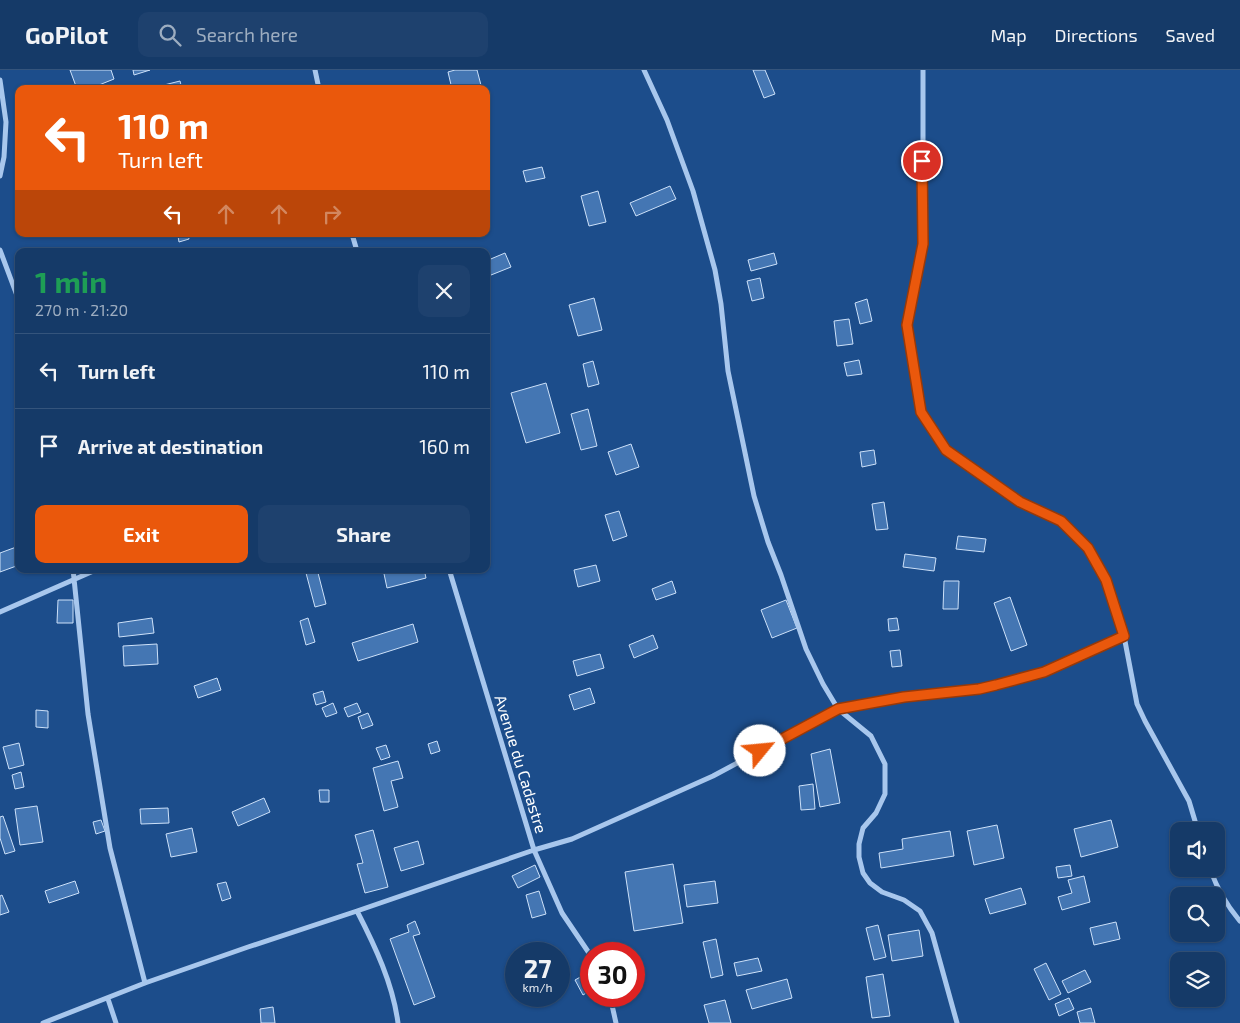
<!DOCTYPE html>
<meta charset="utf-8">
<style>
body{margin:0;font-family:"Exo 2",sans-serif;background:#1e416e;color:#f1f3f6;height:100vh;display:flex;flex-direction:column;font-size:19px;white-space:nowrap}
*{box-sizing:border-box;margin:0}
p{font-size:16px;color:#9dadc0}
.icon{flex:none;width:28px;height:28px;fill:none;stroke:currentColor;stroke-width:2;stroke-linecap:round;stroke-linejoin:round}
.map{position:relative;flex:1;overflow:hidden}
.sheet{position:absolute;left:15px;top:178px;width:475px;height:325px;display:flex;flex-direction:column;background:#153a68;border-radius:10px;box-shadow:0 1px 4px #0004,0 0 0 1px #34547c}
.sheet>*{flex:none}
.hud{position:absolute;left:15px;top:15px;width:475px;height:152px;border-radius:10px;box-shadow:0 1px 4px #0004,0 0 0 1px #34547c;background:#ea580c;color:#fff;overflow:hidden}
.fabs{position:absolute;left:1170px;top:752px;display:grid;gap:10px}
.fabs a{display:grid;place-items:center;width:55px;height:55px;border-radius:10px;background:#153a68;box-shadow:0 1px 4px #0004,0 0 0 1px #34547c;font-size:25px}
.speed{position:absolute;left:505px;top:872px;display:flex;gap:10px;font-size:25px;font-weight:700;text-align:center}
.speed>*{display:grid;place-content:center;width:65px;height:65px;border-radius:50%;background:#153a68;box-shadow:0 1px 4px #0004,0 0 0 1px #34547c;line-height:1}
.speed small{font-size:12px;font-weight:400}
.speed .limit{border:8px solid #d22;background:#fff;color:#111}
.pin{position:absolute;display:grid;place-items:center;width:42px;height:42px;color:#fff;margin:-21px;border:2px solid #fff;border-radius:50%;box-shadow:0 1px 5px #0007}
.me{position:absolute;width:55px;margin:-28px;rotate:62deg;stroke-linejoin:round;filter:drop-shadow(0 0 4px #0008)}
.turn{display:flex;align-items:center;gap:18px;height:105px;padding:0 20px;font-size:22px}
.turn .icon{width:65px;height:65px;stroke-width:2.5}
.turn b{display:block;font-size:35px;line-height:42px}
.lanes{display:flex;align-items:center;height:48px;padding:0 20px;background:#0003;justify-content:center;gap:25px;direction:ltr}
.lanes .off{opacity:.35}
.round{display:grid;place-items:center;flex:none;width:52px;height:52px;border-radius:10px;background:#1e416e}
.head{display:flex;align-items:center;justify-content:space-between;height:85px;padding:0 20px}
h1{font-size:30px;font-weight:700;line-height:38px;color:#1e9e55}
.action{display:flex;gap:10px;margin-top:auto;padding:10px 20px}
.action a{flex:1;height:58px;border-radius:10px;background:#ea580c;color:#fff;font-size:20px;font-weight:700;line-height:58px;text-align:center}
.action a+a{background:#1e416e;color:#f1f3f6}
ul{padding:0;list-style:none}
li{display:flex;align-items:center;gap:15px;height:75px;padding:0 20px;border-top:1px solid #34547c}
li div{flex:1}
li b{display:block;font-size:19px}
li em{font-style:normal}
header{display:flex;align-items:center;gap:30px;box-sizing:border-box;height:70px;padding:0 25px;background:#153a68;border-bottom:1px solid #34547c}
header strong{font-size:24px}
nav{display:flex;gap:28px;margin-inline-start:auto;font-size:18px}
.search{width:350px;height:45px;background:#1e416e;display:flex;align-items:center;gap:12px;box-sizing:border-box;padding:0 18px;border-radius:10px;color:#9dadc0;font-size:19px}
.map>svg:first-child{display:block}
.building{fill:#4476b3;stroke:#cde1f9}
.lines{fill:none;stroke-linecap:round;stroke-linejoin:round}
.minor{stroke:#a8c7ed;stroke-width:5}
.route-casing{stroke:#983908;stroke-width:12}
.route{stroke:#ea580c;stroke-width:9}
.labels{text-anchor:middle;stroke-width:4;stroke-linejoin:round;paint-order:stroke}
.street-label{font-size:16px;fill:#fff;stroke:#1c4d8b}
</style>
<header>
<strong>GoPilot</strong>
<div class="search"><svg class="icon" aria-label="search" viewBox="0 0 24 24"><circle cx="10" cy="10" r="6"/><path d="M15 15l6 6"/></svg>Search here</div>
<nav><a>Map</a><a>Directions</a><a>Saved</a></nav>
</header>
<div class="map">
<svg width="1240" height="953" viewBox="0 0 1240 953">
<rect width="100%" height="100%" fill="#1c4d8b"/>
<path class="building" d="M70,0H111L114,9L89,19H77Z
M133,0H150L134,5Z
M455,0H477L482,19H452L448,2Z
M753,0H765L775,24L764,28Z
M180,11L182,19H165L164,15Z
M542,97L545,108L526,112L523,101Z
M670,116L676,129L636,146L630,133Z
M598,121L606,152L589,156L581,126Z
M183,164H188L189,169L179,172L178,166Z
M505,183L511,197L486,207V191Z
M774,183L777,194L751,201L748,190Z
M760,208L764,228L752,231L747,211Z
M594,228L602,260L578,266L569,235Z
M867,229L872,251L860,254L855,233Z
M849,249L853,274L837,276L834,251Z
M859,290L862,304L847,306L844,293Z
M593,291L599,314L588,317L583,294Z
M546,313L560,363L526,373L511,323Z
M588,339L597,376L581,380L571,344Z
M631,374L639,397L616,405L608,382Z
M874,380L876,394L862,397L860,382Z
M884,432L888,459L876,460L872,434Z
M619,441L627,466L613,471L605,445Z
M958,466L986,469L984,482L956,479Z
M19,476V495L0,502V483Z
M905,484L936,488L934,501L903,497Z
M596,495L600,511L578,517L574,500Z
M317,499L326,534L315,537L306,503Z
M383,499H424L426,508L387,518Z
M672,511L676,523L656,530L652,519Z
M944,511H959L958,539H943Z
M1010,527L1027,575L1011,581L994,533Z
M58,530H73V553H57Z
M786,530L797,558L772,568L761,540Z
M152,548L154,563L119,567L118,553Z
M308,548L315,572L306,575L300,551Z
M897,548L899,560L889,561L888,549Z
M413,554L418,572L358,591L352,573Z
M653,565L658,578L634,588L629,575Z
M157,574L158,594L124,596L123,576Z
M900,580L902,596L892,597L890,581Z
M600,584L604,598L577,606L573,591Z
M217,608L221,620L198,628L194,616Z
M590,618L595,633L574,640L569,625Z
M323,621L326,632L316,635L313,624Z
M333,633L337,643L326,647L322,638Z
M357,633L361,642L348,647L344,638Z
M36,640L48,641V658L36,657Z
M368,643L373,655L362,659L358,647Z
M437,671L440,681L431,684L428,674Z
M19,673L24,695L9,699L3,677Z
M386,675L390,687L381,690L376,678Z
M830,679L840,733L820,737L811,684Z
M398,691L403,708L391,711L398,737L384,741L373,698Z
M21,702L24,717L15,719L12,705Z
M813,714L815,739L801,740L799,716Z
M319,720H329V732H320Z
M264,728L270,742L238,756L232,742Z
M37,736L43,772L20,775L15,739Z
M168,738L169,753L141,754L140,739Z
M3,746L15,781L5,784L0,768V747Z
M101,750L105,761L96,764L93,752Z
M1111,750L1118,777L1081,787L1074,759Z
M997,755L1004,788L974,795L967,761Z
M192,758L197,782L171,787L166,764Z
M373,760L388,817L365,823L357,794L363,793L355,765Z
M950,761L954,786L881,798L879,783L903,779L902,769Z
M418,771L424,794L401,801L394,778Z
M673,794L683,853L634,861L625,802Z
M535,795L540,807L518,818L512,806Z
M1070,795L1072,806L1058,808L1056,797Z
M1084,806L1090,832L1062,840L1058,827L1072,823L1068,810Z
M75,811L79,823L49,833L45,821Z
M715,811L718,833L687,837L684,815Z
M226,812L231,828L222,831L217,814Z
M1021,818L1026,834L990,844L985,829Z
M539,821L546,844L532,848L526,825Z
M2,825L9,842L0,845V826Z
M415,851L420,864L413,866L435,927L414,935L390,869L409,862L407,855Z
M1116,852L1120,869L1094,875L1090,858Z
M878,855L886,887L874,890L866,858Z
M919,860L923,886L892,891L888,865Z
M716,869L723,905L711,908L703,872Z
M758,888L762,901L737,906L734,893Z
M1046,893L1061,924L1049,930L1034,899Z
M1085,900L1091,912L1068,923L1062,911Z
M591,901V920L583,925L575,910Z
M883,904L890,946L872,948L866,907Z
M787,909L792,928L752,939L746,920Z
M1069,928L1074,939L1059,946L1055,934Z
M725,930L731,953H709L704,935Z
M273,937L275,953H261L260,939Z
M1091,938L1095,953H1080L1077,942Z"/>
<g class="lines">
<path class="minor" d="M315,0L319,19
M644,0L667,50L693,121L715,200L721,234L728,301L754,426L768,472L781,505L806,579L823,614L838,639L871,666L885,694V724L876,743L863,758L859,774V787L863,803L870,813L882,822L904,830L920,841L932,863L957,953
M923,0V174L907,255L921,343L946,380L1020,432L1061,451L1088,478L1106,510L1124,566L1137,634L1145,651L1189,731L1198,761
M0,10L6,52L4,87L0,106
M352,164L357,181
M0,180L19,231
M73,499L88,644L110,778L145,913
M449,499L534,780L562,843L591,886
M0,542L98,499
M1210,799C1217,818 1227,836 1240,851
M357,841L534,780L572,769L713,706L838,639L904,627L979,619L1044,602L1124,566
M610,926L616,953
M108,929L116,953
M43,953L145,913L248,877L357,841C375,876 393,914 398,953"/>
</g>
<g class="lines">
<g class="route-casing">
<path id="route" d="M760,681L838,639L904,627L979,619L996,615L1044,602L1124,566L1106,510L1088,478L1061,451L1020,432L946,380L921,342L907,255L923,174L922,91"/>
</g>
<use href="#route" class="route"/>
</g>
<g class="labels">
<g class="street-label">
<text transform="translate(521 694) rotate(73)" y="6">Avenue du Cadastre</text>
</g>
</g>
</svg>
<div class="fabs">
<a><svg class="icon" aria-label="sound" viewBox="0 0 24 24"><path d="M4 9h4l5-4v14l-5-4H4zM17 9q2 3 0 6"/></svg></a>
<a><svg class="icon" aria-label="search" viewBox="0 0 24 24"><circle cx="10" cy="10" r="6"/><path d="M15 15l6 6"/></svg></a>
<a><svg class="icon" aria-label="layers" viewBox="0 0 24 24"><path d="M12 4l9 5-9 5-9-5zM3 14l9 5 9-5"/></svg></a>
</div>
<div class="speed"><div>27<small>km/h</small></div><div class="limit">30</div></div>
<div class="pin" style="left:922px;top:91px;background:#d93025"><svg class="icon" aria-label="arrive" viewBox="0 0 24 24"><path d="M6 21V4h12l-3 4 3 4H6"/></svg></div>
<svg class="me" style="left:760px;top:681px" viewBox="-20 -20 40 40"><circle r="19" fill="#fff"/><path d="M0-13L10 11 0 6-10 11z" fill="#ea580c"/></svg>
<div class="hud">
<div class="turn"><svg class="icon" aria-label="left" viewBox="0 0 24 24"><path d="M17 20v-9H6M10 6l-5 5 5 5"/></svg><div><b>110 m</b>Turn left</div></div>
<div class="lanes"><svg class="icon" aria-label="left" viewBox="0 0 24 24"><path d="M17 20v-9H6M10 6l-5 5 5 5"/></svg><svg class="icon off" aria-label="ahead" viewBox="0 0 24 24"><path d="M12 20V5M6 11l6-6 6 6"/></svg><svg class="icon off" aria-label="ahead" viewBox="0 0 24 24"><path d="M12 20V5M6 11l6-6 6 6"/></svg><svg class="icon off" aria-label="right" viewBox="0 0 24 24"><path d="M7 20v-9h11M14 6l5 5-5 5"/></svg></div>
</div>
<section class="sheet">
<div class="head"><div><h1>1 min</h1><p>270 m · 21:20</p></div><a class="round"><svg class="icon" aria-label="close" viewBox="0 0 24 24"><path d="M6 6l12 12M18 6L6 18"/></svg></a></div>
<ul>
<li><svg class="icon" aria-label="left" viewBox="0 0 24 24"><path d="M17 20v-9H6M10 6l-5 5 5 5"/></svg><div><b>Turn left</b></div><em>110 m</em></li>
<li><svg class="icon" aria-label="arrive" viewBox="0 0 24 24"><path d="M6 21V4h12l-3 4 3 4H6"/></svg><div><b>Arrive at destination</b></div><em>160 m</em></li>
</ul>
<div class="action"><a>Exit</a><a>Share</a></div>
</section>
</div>
